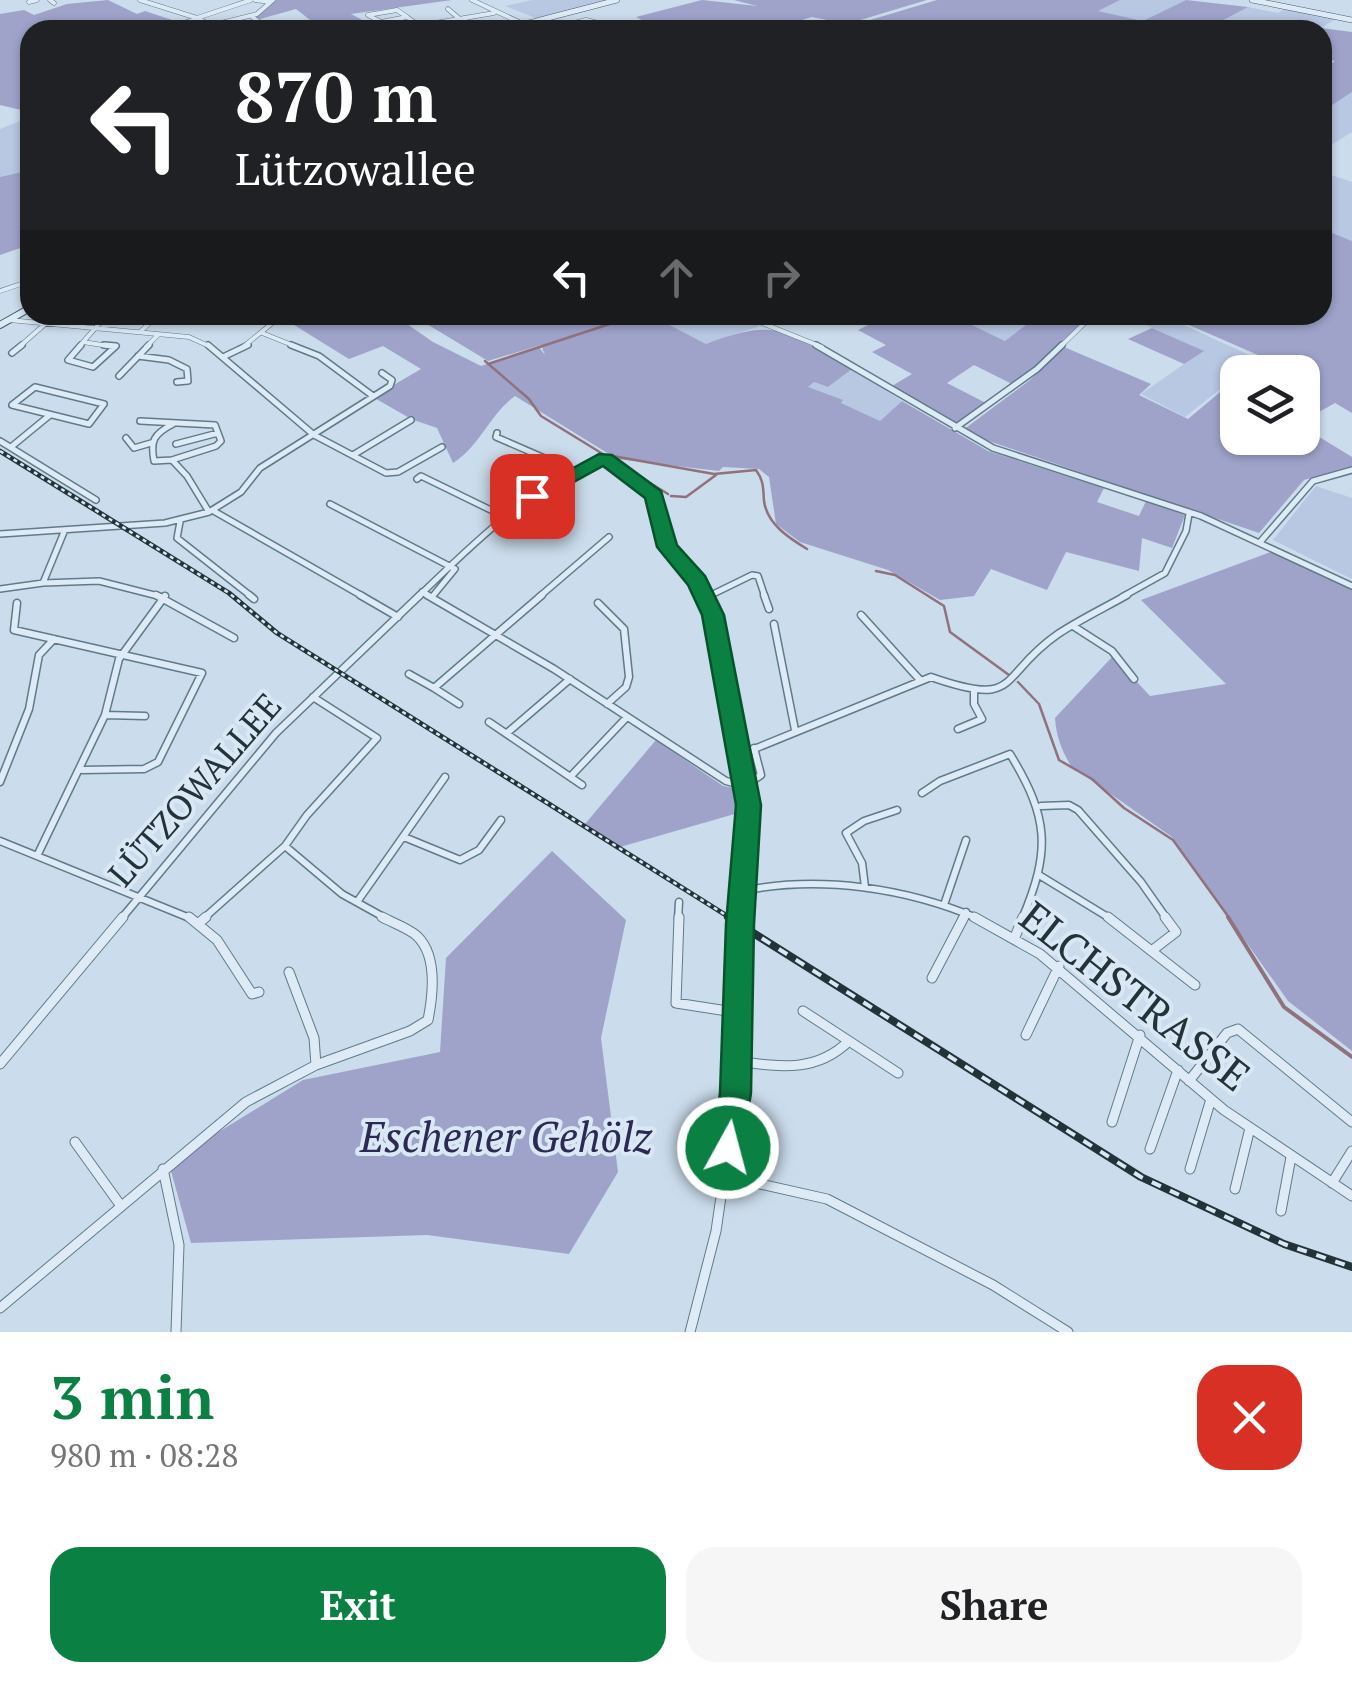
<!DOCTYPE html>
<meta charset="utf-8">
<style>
body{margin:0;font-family:"PT Serif",serif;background:#f6f6f6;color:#202124;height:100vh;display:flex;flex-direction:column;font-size:38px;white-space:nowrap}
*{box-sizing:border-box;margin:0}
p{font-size:32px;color:#757577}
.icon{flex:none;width:55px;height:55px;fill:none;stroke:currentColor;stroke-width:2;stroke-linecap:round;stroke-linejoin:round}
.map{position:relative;height:1332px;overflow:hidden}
.panel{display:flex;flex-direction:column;background:#fff;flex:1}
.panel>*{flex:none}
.banner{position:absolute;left:20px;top:20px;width:1312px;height:305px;border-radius:30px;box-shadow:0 2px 8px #0004;background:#202124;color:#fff;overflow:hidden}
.fabs{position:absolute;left:1220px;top:355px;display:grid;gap:20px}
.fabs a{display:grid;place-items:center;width:100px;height:100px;border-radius:20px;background:#fff;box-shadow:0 2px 8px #0004;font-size:50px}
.pin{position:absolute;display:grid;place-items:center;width:85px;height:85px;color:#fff;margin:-42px;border-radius:20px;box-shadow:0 5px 15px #0006}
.me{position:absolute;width:110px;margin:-55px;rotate:7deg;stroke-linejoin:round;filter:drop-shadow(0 0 8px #0008)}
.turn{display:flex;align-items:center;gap:35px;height:210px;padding:0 50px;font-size:45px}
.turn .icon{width:130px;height:130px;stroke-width:2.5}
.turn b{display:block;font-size:70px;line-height:85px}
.lanes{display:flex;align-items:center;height:95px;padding:0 50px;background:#0003;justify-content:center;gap:50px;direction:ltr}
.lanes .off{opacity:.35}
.round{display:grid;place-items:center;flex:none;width:105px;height:105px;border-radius:30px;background:#f6f6f6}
.headline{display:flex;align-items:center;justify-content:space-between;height:170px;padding:0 50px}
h1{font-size:60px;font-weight:700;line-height:75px;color:#0b8043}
.primary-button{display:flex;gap:20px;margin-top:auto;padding:20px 50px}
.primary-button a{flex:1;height:115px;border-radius:30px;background:#0b8043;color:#fff;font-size:40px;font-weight:700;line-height:115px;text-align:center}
.primary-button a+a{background:#f6f6f6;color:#202124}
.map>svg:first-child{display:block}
.farmland{fill:#b8c7e2}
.green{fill:#9fa3ca}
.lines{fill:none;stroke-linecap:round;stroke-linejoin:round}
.stream-far1{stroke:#90727f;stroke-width:2.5}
.stream{stroke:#90727f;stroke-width:4}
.street-far3-casing{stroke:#607b88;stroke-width:5}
.street-far2-casing{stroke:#607b88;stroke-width:8}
.street-far1-casing{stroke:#607b88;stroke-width:9}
.street-casing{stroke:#607b88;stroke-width:11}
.secondary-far1-casing{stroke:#435f6a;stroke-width:6}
.secondary-casing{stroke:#435f6a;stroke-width:8}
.street-far3{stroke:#deebf7;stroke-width:4}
.street-far2{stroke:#deebf7;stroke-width:5}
.street-far1{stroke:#deebf7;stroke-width:6}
.street{stroke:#deebf7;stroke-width:9}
.secondary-far1{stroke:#deebf7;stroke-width:5}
.secondary{stroke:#deebf7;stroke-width:6}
.rail-far1-casing{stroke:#22333a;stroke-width:5}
.rail-casing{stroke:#22333a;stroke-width:8}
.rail-far1{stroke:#dae7f4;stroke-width:2.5;stroke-dasharray:4;stroke-linecap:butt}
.rail{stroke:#dae7f4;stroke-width:4;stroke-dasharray:10;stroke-linecap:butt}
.route{fill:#0b8043;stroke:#07532c;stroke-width:2.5}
.labels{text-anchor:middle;stroke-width:8;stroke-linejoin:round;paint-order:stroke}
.street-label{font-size:35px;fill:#22333a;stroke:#dae7f4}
.near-street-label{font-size:42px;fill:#22333a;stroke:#dae7f4}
.near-park-label{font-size:42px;font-style:italic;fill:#2c2a55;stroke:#dae7f4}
</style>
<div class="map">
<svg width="1352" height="1332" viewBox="0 0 1352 1332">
<rect width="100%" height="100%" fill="#cbdcec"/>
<path class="farmland" d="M533,0H609L536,18L505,6Z
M1120,0H1186L1144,21L1097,11Z
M1248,7L1278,13L1287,8L1337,18L1318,30H1205Z
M1352,92V132L1323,150L1322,111Z
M23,120L30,121V170L0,177V129Z
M1322,172L1352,182V241L1323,229Z
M637,315H736L760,326L706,344L662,321Z
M985,315H1039L1005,341L972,325Z
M1124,315H1162L1258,359L1185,417L1141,394L1203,351Z
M852,369L902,401L880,421L807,388L813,382L828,387Z
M1316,486L1352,498V579L1273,540Z"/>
<path class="green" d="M108,0L137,14L145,11L172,20C146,28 133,16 106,25L112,30H30V112L0,105V14L24,10L34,15L67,4Z
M276,0H452L351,14L375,27L365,30H280L315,24L296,9L260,19L255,16Z
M702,0L757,6L734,0H927L847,24L812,17L768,30H635L651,25L636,17Z
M937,0H1120L1098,11L1143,21L1186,0L1248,7L1205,30L1147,21L1129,30H1059L1032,24L1022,30H868L850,26Z
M1321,28L1352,32V92L1323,111V69L1335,61L1323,58Z
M30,170V249L26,246L0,255V177Z
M1323,229L1352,241V413L1335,403L1303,421L1302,372H1244L1260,359L1258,355L1166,315H1322Z
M278,315H394L433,342L481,366L539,347L545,355L541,345L488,361L412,315H637L662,321L706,344C782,315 787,334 852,369L828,387L814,382L808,387L843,400L841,403L880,421L902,401L988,451L1104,488L1097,502L1139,516L1146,501L1185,515L1172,548L1142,538L1139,571L1066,552L1047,590L991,569L974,596L940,600L888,570L800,542L776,524L769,477L759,469L723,467L719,471L617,459L515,396C489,415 480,446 453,463L437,428L411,419L373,397L421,369L383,346L349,359Z
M866,315H985L972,325L1005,341L1039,315H1091L1034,369L1012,384L974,365L947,383L986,403L956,425L892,386L912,374L872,352L886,345L858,330L876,321Z
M1152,328L1204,351L1184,364L1128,339Z
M1064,347L1151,384L1139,395L1188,419L1237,378L1238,438H1302L1303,427L1352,457V467L1304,480L1259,533L965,433L963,430L1030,380Z
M1276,550L1352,588V1051L1288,1001L1172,837L1071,766C1062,751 1056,736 1055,718L1113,656L1150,696L1226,684L1141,600Z
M656,740L723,786L740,789L745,811L620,847L585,824Z
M552,851L626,920L601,1038L618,1172L569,1254L427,1235L191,1243L171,1171L212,1136L303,1080L440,1052L446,958Z"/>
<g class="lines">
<path class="stream-far1" d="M485,361L529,399L541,416L668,494
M488,364L637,315
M607,455L714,474L756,470C764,481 763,488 764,501C767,524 789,538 807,549
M671,496L686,497L716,475
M876,571L895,575L944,606L950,632L1009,675
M1018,682L1039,704L1059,760L1092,779L1124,808L1173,840L1230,919"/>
<path class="stream" d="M1228,917L1284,1007L1352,1057"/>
<g class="street-far3-casing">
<path id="street-far3" d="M50,0L54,3
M140,0L197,18L220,30
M255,0L270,2
M472,0L536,30
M29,2L37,0
M448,9L461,20L483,27
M397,10L407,17L381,22L368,15Z
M251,16L270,30L299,26
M407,17L418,25
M197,18L251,0
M217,24L257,14L273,0
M158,30L198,19
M394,30L494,13
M547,30L586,20L626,30
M0,291L30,281
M742,315L822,347
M9,320L189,337L211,347
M140,332L158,315
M262,333L297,347
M83,342L115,347
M83,342L107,315
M19,347L44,325
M79,347L83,342
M146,347L158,335
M243,347L276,320
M1060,347L1093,315"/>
</g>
<g class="street-far2-casing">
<path id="street-far2" d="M81,345L68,360L93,367L116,346L104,345
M208,345L314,435L386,473L398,472L442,447
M291,345L319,356L373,396
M816,345L993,448L1201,516L1352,586
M12,353L22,345
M138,356L169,360L187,369L188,381L177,382
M225,356L248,345
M119,376L149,345
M35,387L104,404L89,424L12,405Z
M140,421L215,425L221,441L216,446L172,460L187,476L209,512
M955,428L1037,369L1062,345
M497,433L496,437L572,470
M126,438L134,448L151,443
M0,441L96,500
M176,444L218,433
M11,447L50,415
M353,455L411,420
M172,460L154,461C150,440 154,434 173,424
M417,479L421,476L503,516
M330,504L455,569L432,597
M212,510L364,597
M180,522L177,538L252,597
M64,532L43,583L99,581L162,597
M0,534L165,523L209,512L241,492L260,468L390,386L392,380L382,373
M1261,541L1313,481L1352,470
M0,589L43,583
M422,592L431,597
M418,597C475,542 529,487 605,459L654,496L667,547L707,597
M539,597L609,537
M707,597L752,575L758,576L765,597
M1122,597L1165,573L1186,531L1189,514"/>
</g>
<g class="street-far1-casing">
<path id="street-far1" d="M156,595L234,638
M249,595L254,599
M360,595L398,617
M427,595L554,669L726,781L745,786L761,775L754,748
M705,595L749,805L740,919
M764,595L769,609
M707,597L711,595
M17,603L14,630L202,673L158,762L144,769L82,770
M598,603L624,629L629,677L626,687L607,704
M861,615L920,680
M774,624L795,730
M1073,626L1112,651L1134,679
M409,674L434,688L542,595
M434,688L459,704
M105,715L145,716
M489,722L582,785
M958,729L982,719L974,704V692
M507,733L570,679
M737,756L931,677C1022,709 997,676 1058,634C1079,620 1104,608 1127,595
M571,776L627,717
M0,782L29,709L39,655L54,639
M922,793L940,781L1010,754C1049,818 1051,850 1022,919
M1041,806L1069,805L1078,810L1141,882L1167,919
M404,837L460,860L479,850L501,820
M0,841L192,919
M285,846L342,894L387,919
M37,856L105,715L119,659L165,596
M1039,875L1111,919
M865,887L862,863L846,833L864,821L897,810
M742,891C820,875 907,888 979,919
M357,902L445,777
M945,902L966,840
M121,919L276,733L420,595
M203,919L285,846L307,815L377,738L313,697
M678,919L679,902
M962,919L966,912"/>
</g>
<g class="street-casing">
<path id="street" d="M189,917L217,940L252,994L259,992
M679,917L676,1003L740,1013
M974,917L1040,954L1224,1110L1352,1196
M1108,917L1195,985
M199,923L206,917
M1015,937L1023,917
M1154,949L1176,932L1165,917
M289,972L314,1038L316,1065
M932,978L964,917
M803,1011L849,1041
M1026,1035L1059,966
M737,1061C780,1067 816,1073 849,1041L898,1073
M0,1064L123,917
M1189,1081L1227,1033L1238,1029L1352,1122
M1112,1122L1140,1035
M75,1142L121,1206
M1150,1149L1178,1070
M163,1169L179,1245L176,1332
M1190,1169L1211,1099
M725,1176L827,1199L993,1285L1068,1332
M1332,1183L1352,1151
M1235,1189L1250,1128
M1281,1211L1291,1157
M0,1308L246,1102L316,1065L410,1031L428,1020C433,995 438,956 417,936C408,928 393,923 382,917
M690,1332L716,1231L736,1093L741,917"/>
</g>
<g class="secondary-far1-casing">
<path id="secondary-far1" d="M1252,0L1352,20
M502,30L617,0"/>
</g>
<g class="secondary-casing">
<path id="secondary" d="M0,325L30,308"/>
</g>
<use href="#street-far3" class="street-far3"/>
<use href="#street-far2" class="street-far2"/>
<use href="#street-far1" class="street-far1"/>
<use href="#street" class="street"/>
<use href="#secondary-far1" class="secondary-far1"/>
<use href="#secondary" class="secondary"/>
<g class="rail-far1-casing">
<path id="rail-far1" d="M0,451L229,593L277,633L732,919"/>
</g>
<g class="rail-casing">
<path id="rail" d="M728,917L1141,1177L1284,1244L1352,1267"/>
</g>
<use href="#rail-far1" class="rail-far1"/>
<use href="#rail" class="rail"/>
</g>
<path class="route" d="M599,454L612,455L661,491L677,545L705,576L724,615L761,805L754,924L751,1093L740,1160L728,1164L717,1160L713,1148L720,1093L726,924L736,805L702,615L688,585L657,547L645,498L603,466L539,501H525L522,496Z"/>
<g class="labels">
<g class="street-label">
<text transform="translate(195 790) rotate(-49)" y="12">LÜTZOWALLEE</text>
</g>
<g class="near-street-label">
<text transform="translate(1135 996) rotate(38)" y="15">ELCHSTRASSE</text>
</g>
<g class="near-park-label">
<text x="506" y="1152">Eschener Gehölz</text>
</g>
</g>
</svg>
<div class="fabs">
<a><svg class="icon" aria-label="layers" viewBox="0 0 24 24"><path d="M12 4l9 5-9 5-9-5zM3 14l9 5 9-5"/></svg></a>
</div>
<div class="pin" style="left:532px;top:496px;background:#d93025"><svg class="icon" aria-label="arrive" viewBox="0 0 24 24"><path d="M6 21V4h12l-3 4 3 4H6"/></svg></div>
<svg class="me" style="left:728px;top:1148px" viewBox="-20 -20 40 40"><circle r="17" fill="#0b8043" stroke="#fff" stroke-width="3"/><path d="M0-11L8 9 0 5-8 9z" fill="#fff"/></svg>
<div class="banner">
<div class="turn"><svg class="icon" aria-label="left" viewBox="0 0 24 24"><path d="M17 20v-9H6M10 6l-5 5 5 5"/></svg><div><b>870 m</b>Lützowallee</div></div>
<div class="lanes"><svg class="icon" aria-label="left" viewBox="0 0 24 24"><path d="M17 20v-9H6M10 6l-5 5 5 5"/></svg><svg class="icon off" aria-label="ahead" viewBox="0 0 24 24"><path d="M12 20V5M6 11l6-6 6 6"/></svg><svg class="icon off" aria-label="right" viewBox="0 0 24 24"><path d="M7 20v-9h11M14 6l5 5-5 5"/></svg></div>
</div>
</div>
<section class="panel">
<div class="headline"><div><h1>3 min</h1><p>980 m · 08:28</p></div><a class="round" style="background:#d93025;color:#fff"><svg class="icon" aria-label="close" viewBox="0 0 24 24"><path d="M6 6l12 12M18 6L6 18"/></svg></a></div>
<div class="primary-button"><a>Exit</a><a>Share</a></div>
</section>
